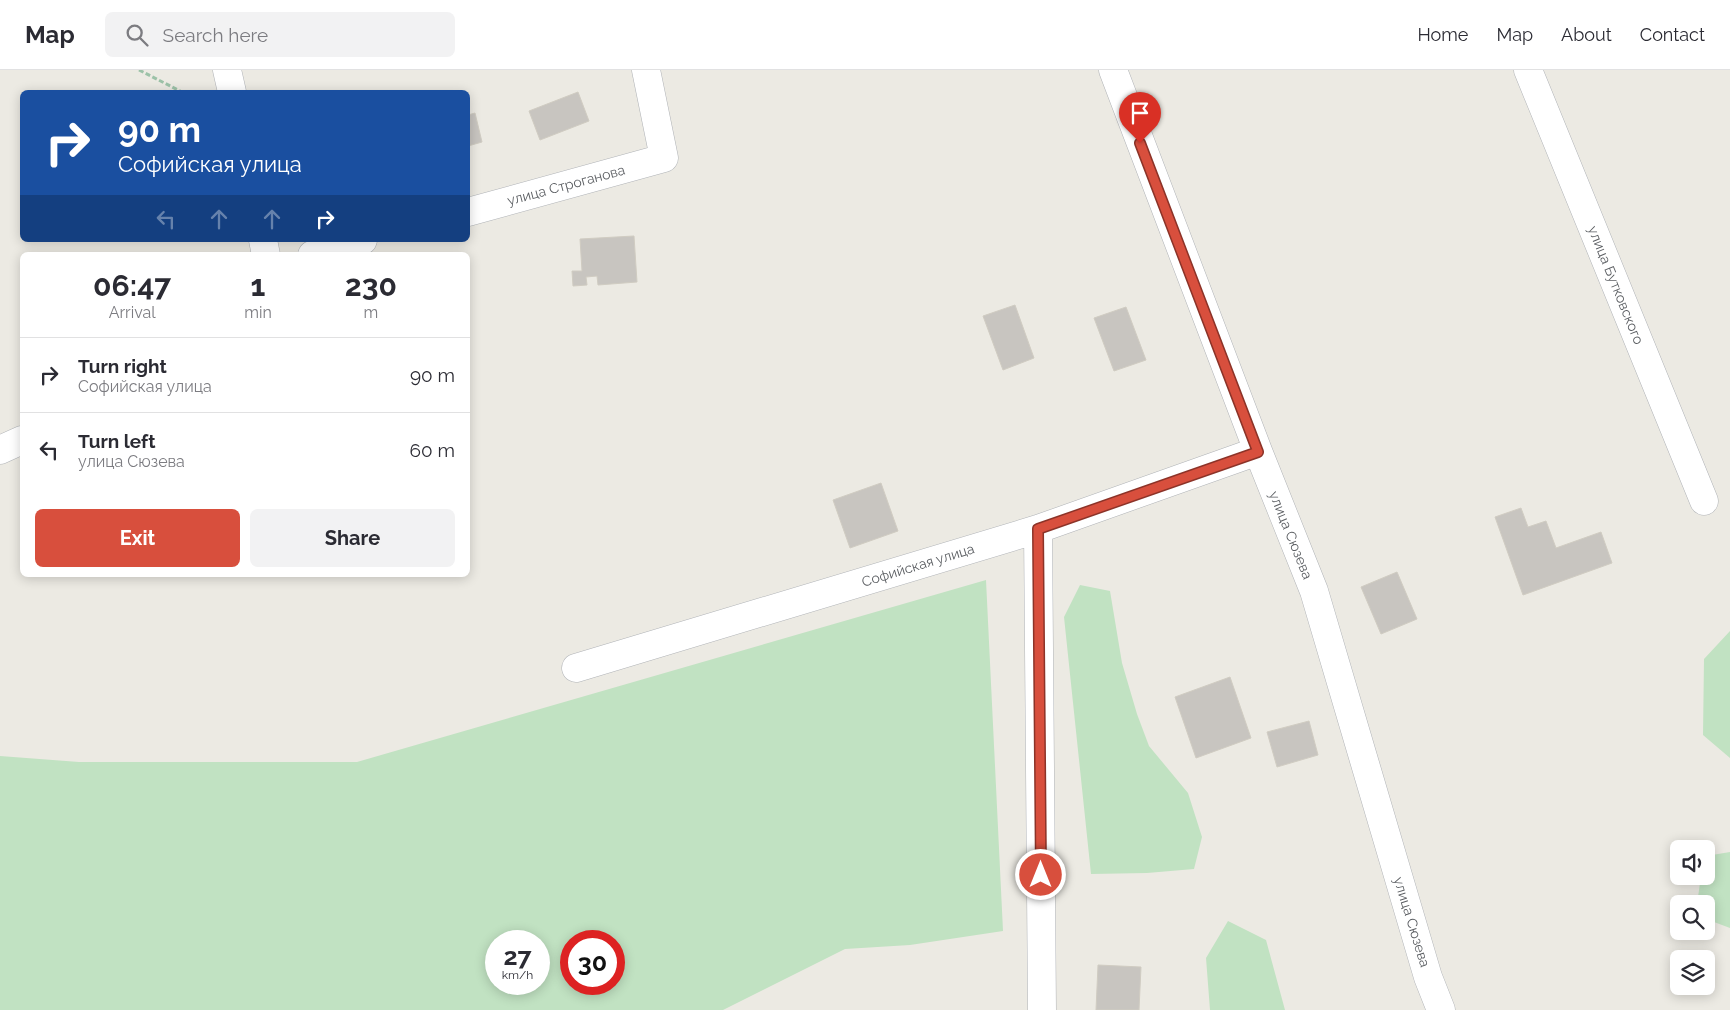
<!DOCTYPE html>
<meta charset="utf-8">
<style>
body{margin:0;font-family:Raleway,sans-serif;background:#f2f2f3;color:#2b2b33;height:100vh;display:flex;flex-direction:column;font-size:19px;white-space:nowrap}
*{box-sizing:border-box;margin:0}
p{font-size:16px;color:#7c7c81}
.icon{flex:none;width:28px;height:28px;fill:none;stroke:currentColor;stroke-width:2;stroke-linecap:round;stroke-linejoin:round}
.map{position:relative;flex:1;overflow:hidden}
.panel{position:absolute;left:20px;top:182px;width:450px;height:325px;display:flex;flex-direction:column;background:#fff;border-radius:8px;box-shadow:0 2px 12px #0003}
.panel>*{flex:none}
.hud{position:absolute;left:20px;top:20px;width:450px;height:152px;border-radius:8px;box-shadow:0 2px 12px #0003;background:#1a4fa0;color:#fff;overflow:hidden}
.buttons{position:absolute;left:1670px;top:770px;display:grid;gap:10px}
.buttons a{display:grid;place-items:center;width:45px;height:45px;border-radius:8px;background:#fff;box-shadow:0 2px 12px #0003;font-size:25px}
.speed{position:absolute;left:485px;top:860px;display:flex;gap:10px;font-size:25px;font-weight:700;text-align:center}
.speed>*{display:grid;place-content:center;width:65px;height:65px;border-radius:50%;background:#fff;box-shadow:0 2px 12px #0003;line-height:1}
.speed small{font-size:12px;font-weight:400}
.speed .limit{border:8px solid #d22;background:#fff;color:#111}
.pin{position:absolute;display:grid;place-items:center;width:42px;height:42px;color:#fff;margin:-51px -21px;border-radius:50% 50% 50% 0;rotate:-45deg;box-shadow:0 0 5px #0007}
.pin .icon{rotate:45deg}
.me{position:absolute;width:55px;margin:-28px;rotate:0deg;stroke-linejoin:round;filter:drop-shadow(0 0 4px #0008)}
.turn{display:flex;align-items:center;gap:18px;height:105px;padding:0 15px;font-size:22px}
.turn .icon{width:65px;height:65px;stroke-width:2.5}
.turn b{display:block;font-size:35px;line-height:42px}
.lanes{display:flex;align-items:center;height:48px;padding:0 15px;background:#0003;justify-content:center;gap:25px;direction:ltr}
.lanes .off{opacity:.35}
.eta{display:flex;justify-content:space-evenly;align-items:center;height:85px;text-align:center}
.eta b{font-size:30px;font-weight:700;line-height:35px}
.primary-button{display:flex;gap:10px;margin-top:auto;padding:10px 15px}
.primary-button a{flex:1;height:58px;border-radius:8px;background:#d84f3d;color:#fff;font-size:20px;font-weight:700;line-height:58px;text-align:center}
.primary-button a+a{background:#f2f2f3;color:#2b2b33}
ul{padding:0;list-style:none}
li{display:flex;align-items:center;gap:15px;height:75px;padding:0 15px;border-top:1px solid #e1e1e2}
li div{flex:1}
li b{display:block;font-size:19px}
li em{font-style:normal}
header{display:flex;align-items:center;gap:30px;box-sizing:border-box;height:70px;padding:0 25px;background:#fff;border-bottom:1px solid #e1e1e2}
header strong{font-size:24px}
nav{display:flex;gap:28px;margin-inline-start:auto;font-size:18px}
.search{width:350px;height:45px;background:#f2f2f3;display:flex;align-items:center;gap:12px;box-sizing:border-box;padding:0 18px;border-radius:8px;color:#7c7c81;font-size:19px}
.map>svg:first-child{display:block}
.green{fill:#c1e2c2;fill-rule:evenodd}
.building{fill:#c8c5c0;stroke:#d0ccc2}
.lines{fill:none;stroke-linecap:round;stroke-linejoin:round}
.street-casing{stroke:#b0b3b7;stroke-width:29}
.path{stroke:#9cc2a8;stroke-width:3;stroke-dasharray:5 2.5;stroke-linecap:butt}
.street{stroke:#fff;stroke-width:28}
.route-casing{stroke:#8c3328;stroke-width:12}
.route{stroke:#d84f3d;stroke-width:9}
.labels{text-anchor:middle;stroke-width:4.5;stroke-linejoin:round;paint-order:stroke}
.street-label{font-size:14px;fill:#5b5e62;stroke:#fff}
</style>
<header>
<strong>Map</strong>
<div class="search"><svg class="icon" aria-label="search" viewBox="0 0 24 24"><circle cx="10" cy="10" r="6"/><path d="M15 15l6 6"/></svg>Search here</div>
<nav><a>Home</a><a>Map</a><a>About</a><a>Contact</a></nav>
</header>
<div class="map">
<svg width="1730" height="940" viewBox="0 0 1730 940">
<rect width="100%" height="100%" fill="#eceae3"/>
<path class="green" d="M986,510L1003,861L910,875L845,879L723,940H0V686L79,692H357ZM496,871H539V914H496ZM571,871H614V914H571Z
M1080,515L1110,521L1122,593L1137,644L1149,676L1188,723L1202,767L1194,799L1147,803L1091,804L1064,547Z
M1730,561V688L1703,665L1704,589Z
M1730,782V858L1706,849V834H1697L1701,806H1706V786Z
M1228,851L1266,870L1285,940H1210L1206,888Z"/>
<path class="building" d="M578,22L589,51L540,70L529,41Z
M475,43L482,72L468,76V45Z
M634,166L637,212L598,215L597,206L586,207L587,215L573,216L572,201H582L580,169Z
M1015,235L1034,288L1003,300L983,246Z
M1126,237L1146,290L1114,301L1094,248Z
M881,413L898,461L850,478L833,430Z
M1521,438L1528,457L1546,451L1556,478L1601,462L1612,493L1523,525L1495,447Z
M1397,502L1417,549L1381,564L1361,517Z
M1230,607L1251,668L1196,688L1175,627Z
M1309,651L1318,685L1277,697L1267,662Z
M1098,895L1141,897L1139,940H1096Z"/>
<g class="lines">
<g class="street-casing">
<path id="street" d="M227,0L232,22
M1113,0L1258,381L1314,521L1428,907L1441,940
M1528,0L1704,431
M468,142L664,88L646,0
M263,170L266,185
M312,185L363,170
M0,380L22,370
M1038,459L1042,940
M576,598L1038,459L1258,381"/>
</g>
<path class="path" d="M139,0L182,22"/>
<use href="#street" class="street"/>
</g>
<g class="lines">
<g class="route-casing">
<path id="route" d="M1041,805L1038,459L1258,382L1140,73"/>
</g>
<use href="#route" class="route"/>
</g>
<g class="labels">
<g class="street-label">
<text transform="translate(566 115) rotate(-15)" y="5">улица Строганова</text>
<text transform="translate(1616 215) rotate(68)" y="5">улица Бутковского</text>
<text transform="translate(1291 465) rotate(68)" y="5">улица Сюзева</text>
<text transform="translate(918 495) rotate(-17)" y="5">Софийская улица</text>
<text transform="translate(1412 852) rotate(73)" y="5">улица Сюзева</text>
</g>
</g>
</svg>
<div class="buttons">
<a><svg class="icon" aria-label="sound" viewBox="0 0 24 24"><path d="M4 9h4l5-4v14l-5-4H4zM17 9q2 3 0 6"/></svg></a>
<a><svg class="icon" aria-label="search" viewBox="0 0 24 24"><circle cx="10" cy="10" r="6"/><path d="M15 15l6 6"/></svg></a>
<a><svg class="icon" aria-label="layers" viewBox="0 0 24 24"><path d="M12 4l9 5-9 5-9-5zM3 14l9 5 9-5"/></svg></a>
</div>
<div class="speed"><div>27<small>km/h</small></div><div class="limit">30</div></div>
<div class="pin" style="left:1140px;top:73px;background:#d93025"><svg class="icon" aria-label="arrive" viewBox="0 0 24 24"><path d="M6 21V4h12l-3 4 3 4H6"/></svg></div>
<svg class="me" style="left:1041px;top:805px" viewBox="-20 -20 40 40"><circle r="17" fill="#d84f3d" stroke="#fff" stroke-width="3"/><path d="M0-11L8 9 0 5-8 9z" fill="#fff"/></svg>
<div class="hud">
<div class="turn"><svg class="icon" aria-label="right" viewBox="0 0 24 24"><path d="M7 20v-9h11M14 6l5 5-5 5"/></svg><div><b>90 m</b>Софийская улица</div></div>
<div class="lanes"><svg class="icon off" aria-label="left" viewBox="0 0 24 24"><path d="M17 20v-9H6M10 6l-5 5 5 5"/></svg><svg class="icon off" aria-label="ahead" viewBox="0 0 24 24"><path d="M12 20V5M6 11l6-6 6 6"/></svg><svg class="icon off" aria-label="ahead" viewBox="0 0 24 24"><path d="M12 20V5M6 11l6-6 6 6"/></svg><svg class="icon" aria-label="right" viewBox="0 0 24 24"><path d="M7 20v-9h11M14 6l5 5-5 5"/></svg></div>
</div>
<section class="panel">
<div class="eta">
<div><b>06:47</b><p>Arrival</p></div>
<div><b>1</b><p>min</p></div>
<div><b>230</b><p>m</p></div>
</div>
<ul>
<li><svg class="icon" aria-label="right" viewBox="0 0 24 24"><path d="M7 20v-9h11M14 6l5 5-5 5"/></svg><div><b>Turn right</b><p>Софийская улица</p></div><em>90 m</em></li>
<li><svg class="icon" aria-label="left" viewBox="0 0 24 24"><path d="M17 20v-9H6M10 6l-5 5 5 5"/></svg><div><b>Turn left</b><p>улица Сюзева</p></div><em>60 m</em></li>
</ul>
<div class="primary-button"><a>Exit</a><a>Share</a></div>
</section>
</div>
